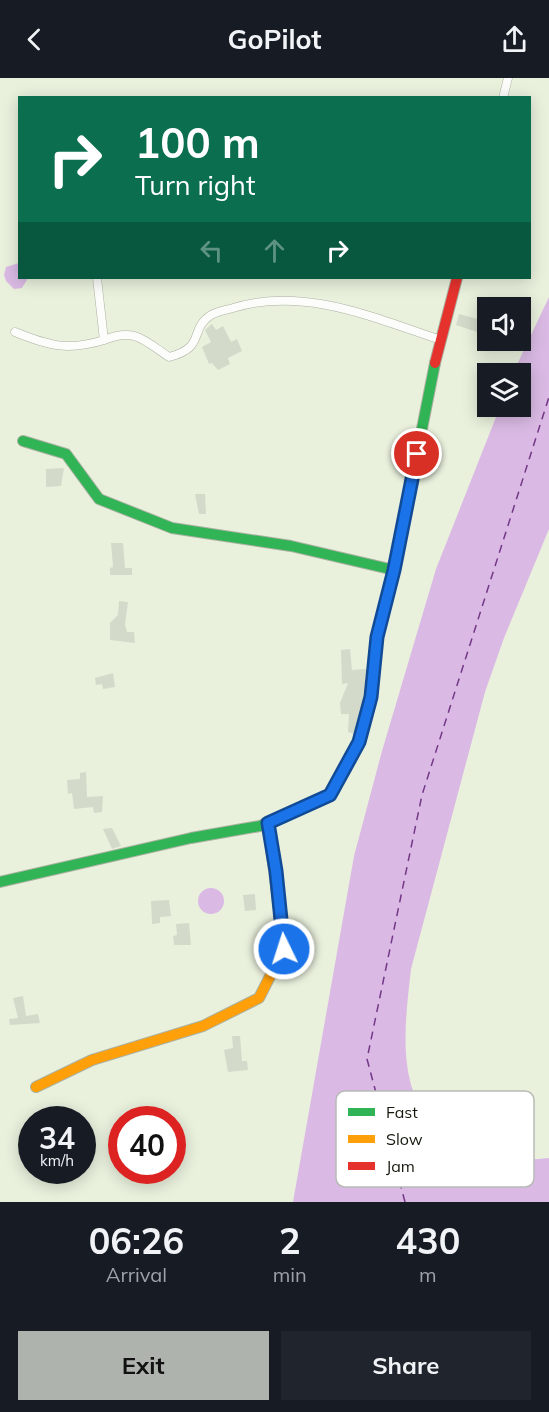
<!DOCTYPE html>
<style>
body{margin:0;font-family:Mulish,sans-serif;background:#20242c;color:#f1f3f6;height:100vh;display:flex;flex-direction:column;font-size:22px;white-space:nowrap}
*{box-sizing:border-box;margin:0}
p{font-size:20px;color:#9ea1a6}
.icon{flex:none;width:33px;height:33px;fill:none;stroke:currentColor;stroke-width:2;stroke-linecap:round;stroke-linejoin:round}
.map{position:relative;height:1124px;overflow:hidden}
.panel{display:flex;flex-direction:column;background:#171b24;flex:1}
.panel>*{flex:none}
.guide{position:absolute;left:18px;top:18px;width:513px;height:183px;border-radius:0px;box-shadow:0 3px 15px #0003;background:#0b6e4f;color:#fff;overflow:hidden}
.controls{position:absolute;left:477px;top:219px;display:grid;gap:12px}
.controls a{display:grid;place-items:center;width:54px;height:54px;border-radius:0px;background:#171b24;box-shadow:0 3px 15px #0003;font-size:30px}
.speed{position:absolute;left:18px;top:1028px;display:flex;gap:12px;font-size:30px;font-weight:700;text-align:center}
.speed>*{display:grid;place-content:center;width:78px;height:78px;border-radius:50%;background:#171b24;box-shadow:0 3px 15px #0003;line-height:1}
.speed small{font-size:15px;font-weight:400}
.speed .limit{border:9px solid #d22;background:#fff;color:#111}
.pin{position:absolute;display:grid;place-items:center;width:51px;height:51px;color:#fff;margin:-26px;border:3px solid #fff;border-radius:50%;box-shadow:0 2px 6px #0007}
.me{position:absolute;width:66px;margin:-33px;rotate:356deg;stroke-linejoin:round;filter:drop-shadow(0 0 4px #0008)}
.turn{display:flex;align-items:center;gap:21px;height:126px;padding:0 18px;font-size:27px}
.turn .icon{width:78px;height:78px;stroke-width:2.5}
.turn b{display:block;font-size:42px;line-height:51px}
.lanes{display:flex;align-items:center;height:57px;padding:0 18px;background:#0003;justify-content:center;gap:30px;direction:ltr}
.lanes .off{opacity:.35}
.eta{display:flex;justify-content:space-evenly;align-items:center;height:102px;text-align:center}
.eta b{font-size:36px;font-weight:700;line-height:42px}
.action{display:flex;gap:12px;margin-top:auto;padding:12px 18px}
.action a{flex:1;height:69px;border-radius:0px;background:#afb3ae;color:#111;font-size:24px;font-weight:700;line-height:69px;text-align:center}
.action a+a{background:#20242c;color:#f1f3f6}
header{display:flex;justify-content:space-between;align-items:center;height:78px;padding:0 18px;background:#171b24;font-size:27px;font-weight:700}
.map>svg:first-child{display:block}
.water{fill:#dabae4}
.lines{fill:none;stroke-linecap:round;stroke-linejoin:round}
.ferry{stroke:#733887;stroke-width:1.5;stroke-dasharray:8 6;stroke-linecap:butt}
.building{fill:#d3daca}
.street-casing{stroke:#abb1a2;stroke-width:9}
.fast-casing{stroke:#abb1a2;stroke-width:12}
.slow-casing{stroke:#abb1a2;stroke-width:12}
.jam-casing{stroke:#abb1a2;stroke-width:12}
.street{stroke:#fcfdfa;stroke-width:8}
.fast{stroke:#30b455;stroke-width:10}
.slow{stroke:#ff9f0a;stroke-width:10}
.jam{stroke:#e5322d;stroke-width:10}
.route-casing{stroke:#114b97;stroke-width:15}
.route{stroke:#1a73e8;stroke-width:10}
.key{fill:#fff;stroke:#b8bab6;stroke-width:1.5}
.key-label{font-size:16px;fill:#14190c}
</style>
<header><svg class="icon" aria-label="back" viewBox="0 0 24 24"><path d="M15 5l-7 7 7 7"/></svg>GoPilot<svg class="icon" aria-label="share" viewBox="0 0 24 24"><path d="M12 15V3M7 8l5-5 5 5M5 13v7h14v-7"/></svg></header>
<div class="map">
<svg width="549" height="1124" viewBox="0 0 549 1124">
<rect width="100%" height="100%" fill="#e9f1dd"/>
<path class="water" d="M19,185L20,200H28L22,210L14,211L6,203L4,197L6,189Z
M549,219V451L504,560L485,614L411,891C405,947 393,1021 447,1058C454,1063 465,1065 473,1068C502,1079 517,1084 549,1080V1124H293L354,778L382,673L436,491L500,329L520,328V296L513,295Z
M198 823a13 13 0 1 1 26 0a13 13 0 1 1-26 0Z"/>
<g class="lines">
<path class="ferry" d="M405,1124L367,981L422,717L549,319"/>
</g>
<path class="building" d="M459,236L481,242L477,254L456,247Z
M212,246L216,252L223,248L231,264L237,261L242,273L228,280L230,286L218,292L212,285L209,286L202,269L211,264L205,252Z
M64,390L61,408L46,409V391Z
M195,416H205L206,436H199Z
M111,465H123L125,490H132V497H110V490L113,489Z
M119,523L128,524L125,547L127,554H134L135,565L110,562V545L118,537Z
M350,571L352,592L366,591L364,618L354,656L348,654L349,636H341L340,625L348,605L342,606L341,572Z
M113,595L115,609L103,611L102,606L96,607L95,600Z
M86,694L87,719L103,718L102,734L94,735L93,729L74,731L72,715L68,716L67,702L80,701V695Z
M112,750L121,768L112,771L103,751Z
M255,816L256,832L245,833L243,817Z
M169,822L171,838L160,839V845L152,846L151,823Z
M189,845L191,867H174L173,858L177,857L176,846Z
M23,918L26,938L38,936L40,945L10,947L9,941L18,940L13,920Z
M232,958H240L242,983H247L248,992L228,994L224,972L233,970Z"/>
<g class="lines">
<g class="street-casing">
<path id="street" d="M503,20L508,0
M15,254C49,268 69,273 104,262L97,200
M104,262C135,249 145,263 169,279C207,269 188,252 211,237C217,233 226,232 233,230C304,208 374,240 441,262"/>
</g>
<g class="fast-casing">
<path id="fast" d="M23,363L66,376L99,421L172,450L291,468L394,492
M0,804L191,760L260,748L330,717L359,665L371,619L377,559L394,492L435,285"/>
</g>
<g class="slow-casing">
<path id="slow" d="M36,1009L92,982L203,948L259,920L284,871L268,745"/>
</g>
<g class="jam-casing">
<path id="jam" d="M435,285L457,200"/>
</g>
<use href="#street" class="street"/>
<use href="#fast" class="fast"/>
<use href="#slow" class="slow"/>
<use href="#jam" class="jam"/>
</g>
<g class="lines">
<g class="route-casing">
<path id="route" d="M284,871L276,793L268,745L330,717L359,664L371,619L377,559L394,492L417,376"/>
</g>
<use href="#route" class="route"/>
</g>
<rect x="336" y="1013" width="198" height="96" rx="9" class="key"/>
<rect x="348" y="1030" width="27" height="8" fill="#30b455"/>
<rect x="348" y="1057" width="27" height="8" fill="#ff9f0a"/>
<rect x="348" y="1084" width="27" height="8" fill="#e5322d"/>
<g class="key-label">
<text x="386" y="1040">Fast</text>
<text x="386" y="1067">Slow</text>
<text x="386" y="1094">Jam</text>
</g>
</svg>
<div class="controls">
<a><svg class="icon" aria-label="sound" viewBox="0 0 24 24"><path d="M4 9h4l5-4v14l-5-4H4zM17 9q2 3 0 6"/></svg></a>
<a><svg class="icon" aria-label="layers" viewBox="0 0 24 24"><path d="M12 4l9 5-9 5-9-5zM3 14l9 5 9-5"/></svg></a>
</div>
<div class="speed"><div>34<small>km/h</small></div><div class="limit">40</div></div>
<div class="pin" style="left:417px;top:376px;background:#d93025"><svg class="icon" aria-label="arrive" viewBox="0 0 24 24"><path d="M6 21V4h12l-3 4 3 4H6"/></svg></div>
<svg class="me" style="left:284px;top:871px" viewBox="-20 -20 40 40"><circle r="17" fill="#1a73e8" stroke="#fff" stroke-width="3"/><path d="M0-11L8 9 0 5-8 9z" fill="#fff"/></svg>
<div class="guide">
<div class="turn"><svg class="icon" aria-label="right" viewBox="0 0 24 24"><path d="M7 20v-9h11M14 6l5 5-5 5"/></svg><div><b>100 m</b>Turn right</div></div>
<div class="lanes"><svg class="icon off" aria-label="left" viewBox="0 0 24 24"><path d="M17 20v-9H6M10 6l-5 5 5 5"/></svg><svg class="icon off" aria-label="ahead" viewBox="0 0 24 24"><path d="M12 20V5M6 11l6-6 6 6"/></svg><svg class="icon" aria-label="right" viewBox="0 0 24 24"><path d="M7 20v-9h11M14 6l5 5-5 5"/></svg></div>
</div>
</div>
<section class="panel">
<div class="eta">
<div><b>06:26</b><p>Arrival</p></div>
<div><b>2</b><p>min</p></div>
<div><b>430</b><p>m</p></div>
</div>
<div class="action"><a>Exit</a><a>Share</a></div>
</section>
